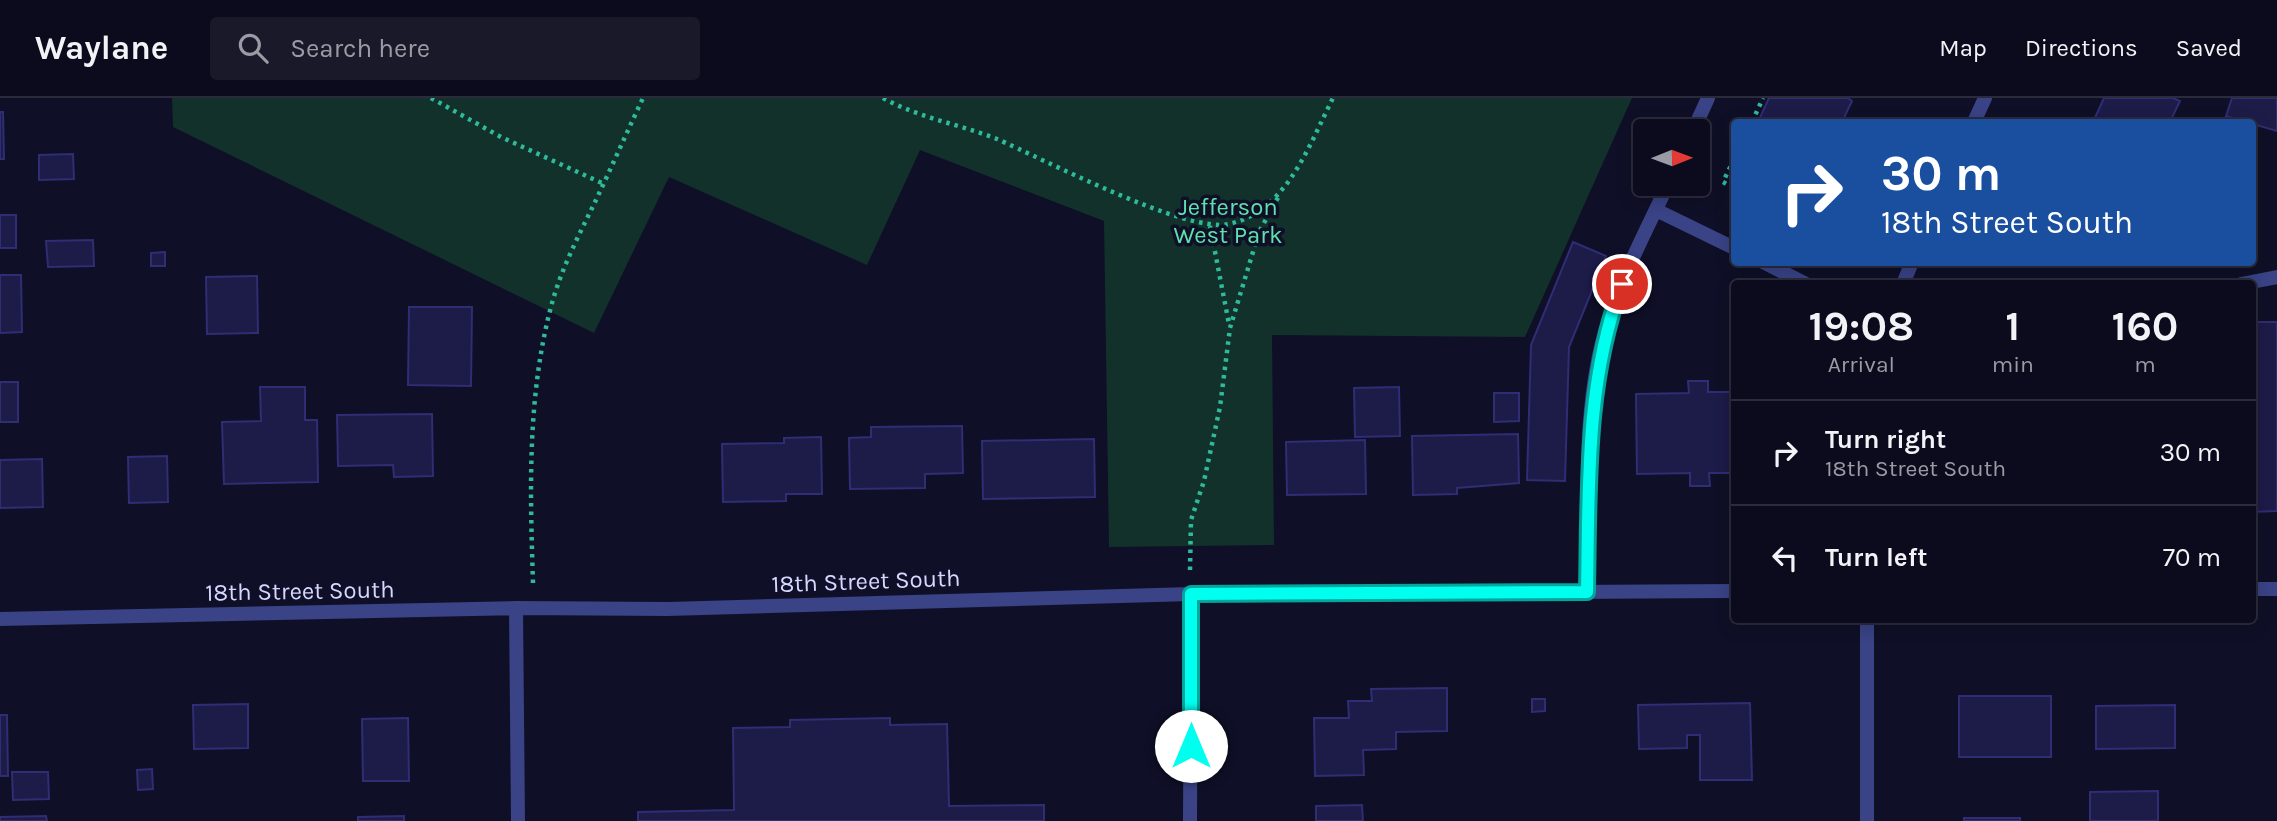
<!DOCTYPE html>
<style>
body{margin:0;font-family:Karla,sans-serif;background:#19192a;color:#f1f3f6;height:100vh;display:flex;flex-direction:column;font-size:26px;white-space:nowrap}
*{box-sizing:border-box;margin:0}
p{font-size:23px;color:#9a9ba4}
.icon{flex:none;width:38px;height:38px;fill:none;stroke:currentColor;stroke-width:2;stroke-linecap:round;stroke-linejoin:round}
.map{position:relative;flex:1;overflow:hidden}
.panel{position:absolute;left:1731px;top:182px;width:525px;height:343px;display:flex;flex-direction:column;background:#0b0b1d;border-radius:7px;box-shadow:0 4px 18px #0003,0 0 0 2px #2b2b3b}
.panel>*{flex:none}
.banner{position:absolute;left:1731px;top:21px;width:525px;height:147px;border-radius:7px;box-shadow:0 4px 18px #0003,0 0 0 2px #2b2b3b;background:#1a4fa0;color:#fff;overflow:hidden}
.needle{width:46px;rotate:89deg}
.controls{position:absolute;left:1633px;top:21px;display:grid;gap:14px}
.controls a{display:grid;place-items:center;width:77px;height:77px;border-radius:7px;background:#0b0b1d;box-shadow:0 4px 18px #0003,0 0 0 2px #2b2b3b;font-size:35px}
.pin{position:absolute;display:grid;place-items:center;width:60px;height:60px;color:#fff;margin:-30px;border:4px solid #fff;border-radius:50%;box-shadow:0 2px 7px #0007}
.me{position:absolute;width:77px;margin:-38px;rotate:0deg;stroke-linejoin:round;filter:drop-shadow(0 0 5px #0008)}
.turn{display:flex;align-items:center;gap:24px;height:147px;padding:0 35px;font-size:32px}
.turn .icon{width:91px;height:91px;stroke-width:2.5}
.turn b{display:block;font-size:49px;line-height:60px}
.eta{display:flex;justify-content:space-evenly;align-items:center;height:119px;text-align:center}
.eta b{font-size:42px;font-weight:700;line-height:49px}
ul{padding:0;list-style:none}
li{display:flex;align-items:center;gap:21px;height:105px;padding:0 35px;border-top:2px solid #2b2b3b}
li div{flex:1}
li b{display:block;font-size:26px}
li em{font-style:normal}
header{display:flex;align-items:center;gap:42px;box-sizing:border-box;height:98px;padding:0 35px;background:#0b0b1d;border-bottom:2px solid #2b2b3b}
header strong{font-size:33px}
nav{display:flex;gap:38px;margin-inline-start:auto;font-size:24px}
.search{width:490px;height:63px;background:#19192a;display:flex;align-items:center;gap:18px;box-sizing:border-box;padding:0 24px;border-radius:7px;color:#9a9ba4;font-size:26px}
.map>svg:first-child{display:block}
.green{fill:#12312b}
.building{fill:#1d1b48;stroke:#2f2d74;stroke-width:2}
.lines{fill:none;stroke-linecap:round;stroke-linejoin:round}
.path{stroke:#2eba9b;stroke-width:4.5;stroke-dasharray:3.5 5;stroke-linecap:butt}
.service{stroke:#394386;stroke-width:14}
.minor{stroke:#394386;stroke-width:14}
.route-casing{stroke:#01a69c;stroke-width:18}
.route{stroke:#01fff0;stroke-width:12}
.labels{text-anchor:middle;stroke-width:7;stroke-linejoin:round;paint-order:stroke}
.park-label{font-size:24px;fill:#5ee1ac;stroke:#0f0f27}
.street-label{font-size:24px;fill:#d5d7ff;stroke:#0f0f27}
</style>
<header>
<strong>Waylane</strong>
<div class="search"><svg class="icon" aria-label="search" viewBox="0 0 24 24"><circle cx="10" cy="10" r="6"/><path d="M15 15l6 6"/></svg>Search here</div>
<nav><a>Map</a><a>Directions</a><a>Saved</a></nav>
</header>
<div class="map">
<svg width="2277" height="723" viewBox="0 0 2277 723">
<rect width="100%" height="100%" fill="#0f0f27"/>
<path class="green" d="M172,0H1632L1525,239L1272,237L1274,447L1109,449L1104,123L920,52L867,167L669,79L594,235L173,29Z"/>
<path class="building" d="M1769,0H1848L1852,3L1842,24H1758Z
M2104,0H2173L2180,3L2170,24H2083L2085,21L2093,24Z
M2232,0H2277V33L2226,18Z
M0,14H3L4,61H0Z
M73,56L74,81L39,82V57Z
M0,117H16V150H0Z
M93,142L94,168L48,169L46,143Z
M1573,144L1606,158L1569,249L1565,383L1527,382L1531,247Z
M165,154V168H151V155Z
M0,177H21L22,234L0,235Z
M257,178L258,235L207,236L206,179Z
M409,209H472L471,288L408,287Z
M2252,224H2277V413L2252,414Z
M1688,283H1708V294H1734V375H1709L1710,388H1690V375L1637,376L1636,296L1689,295Z
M0,284H18V324H0Z
M260,289H305V322H317L318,384L224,386L222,324L261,323Z
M1399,289L1400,338L1355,339L1354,290Z
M1494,295H1519V323L1494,324Z
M432,316L433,378L394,379L393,367L338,368L337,317Z
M962,328L963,375L925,376V390L850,391L849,340L871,339V329Z
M1518,336L1519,385L1457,390V396L1413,397L1412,338Z
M821,339L822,396H786V403L723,404L722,346L784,345V340Z
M1094,341L1095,399L983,401L982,343Z
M1365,342L1366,396L1287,397L1286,344Z
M167,358L168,404L129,405L128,359Z
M42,361L43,409L0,410V362Z
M1447,590V633L1396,634V651L1363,652L1364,677L1315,678L1314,620H1349L1348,603H1372L1371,591Z
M1959,598H2051V659H1959Z
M1532,601H1545V613L1532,614Z
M1750,605L1752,682H1700V637H1687V650L1639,651L1638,607Z
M248,606V650L194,651L193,607Z
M2175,607V650L2096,651V608Z
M0,617H7L8,678H0Z
M408,620L409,683H363L362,621Z
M890,620V627L947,626L949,708L1044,707V723H638V714L734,712L733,630L790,629V622Z
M152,671L153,691L138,692L137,672Z
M12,674H48L49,701L13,702Z
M2158,693V723H2090V694Z
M1362,707L1363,723H1316V708Z
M46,718L47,723H0V719Z
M404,718V723H358V719Z
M1964,720H2020V723H1964Z"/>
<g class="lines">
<path class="path" d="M431,0L501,39L604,86
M883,0C919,20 959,26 997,41C1043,61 1187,136 1229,126C1287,113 1309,47 1333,0
M1752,24L1763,0
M1734,61L1723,84L1734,90
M1210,128L1229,226
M1190,472L1191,422L1204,383L1220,309L1230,230L1259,134L1280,96
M533,485C530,391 527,297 552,205C562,169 580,135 596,102C612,68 627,34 643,0"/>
<path class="service" d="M1693,33L1708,0
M1656,112L1734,150
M1763,164L1806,186
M2241,186L2277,179
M1587,494C1589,405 1581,308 1608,223C1623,176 1647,131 1668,86"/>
<path class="minor" d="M1974,24L1985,0
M1903,186L1912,164
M2252,491H2277
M516,510L518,723
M0,521L516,510L668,511L1191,496L1734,493
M1190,723L1191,496
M1867,723V522"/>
</g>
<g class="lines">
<g class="route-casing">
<path id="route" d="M1191,648V496L1587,494C1589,389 1585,285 1622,186"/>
</g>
<use href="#route" class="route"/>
</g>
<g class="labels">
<g class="park-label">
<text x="1228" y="117">Jefferson<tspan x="1228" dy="28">West Park</tspan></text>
</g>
<g class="street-label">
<text transform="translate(866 483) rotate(-2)" y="8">18th Street South</text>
<text transform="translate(300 493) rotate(-1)" y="8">18th Street South</text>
</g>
</g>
</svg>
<div class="controls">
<a><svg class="needle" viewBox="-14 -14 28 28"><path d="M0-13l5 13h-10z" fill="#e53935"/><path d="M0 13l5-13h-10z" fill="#9a9ba4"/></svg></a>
</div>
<div class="pin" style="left:1622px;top:186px;background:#d93025"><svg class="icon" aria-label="arrive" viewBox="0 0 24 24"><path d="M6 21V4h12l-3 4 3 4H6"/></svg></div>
<svg class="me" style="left:1191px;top:648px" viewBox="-20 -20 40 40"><circle r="19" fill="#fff"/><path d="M0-13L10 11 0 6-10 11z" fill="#01fff0"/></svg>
<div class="banner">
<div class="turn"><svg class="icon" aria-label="right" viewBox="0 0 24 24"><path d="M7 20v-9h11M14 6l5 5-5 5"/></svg><div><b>30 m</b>18th Street South</div></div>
</div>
<section class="panel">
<div class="eta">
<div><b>19:08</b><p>Arrival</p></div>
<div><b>1</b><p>min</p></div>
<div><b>160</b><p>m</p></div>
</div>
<ul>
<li><svg class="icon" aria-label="right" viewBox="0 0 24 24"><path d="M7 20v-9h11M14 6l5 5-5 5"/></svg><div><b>Turn right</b><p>18th Street South</p></div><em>30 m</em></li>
<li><svg class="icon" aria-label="left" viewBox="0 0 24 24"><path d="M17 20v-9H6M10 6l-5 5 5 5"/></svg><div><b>Turn left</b></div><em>70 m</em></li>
</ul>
</section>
</div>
